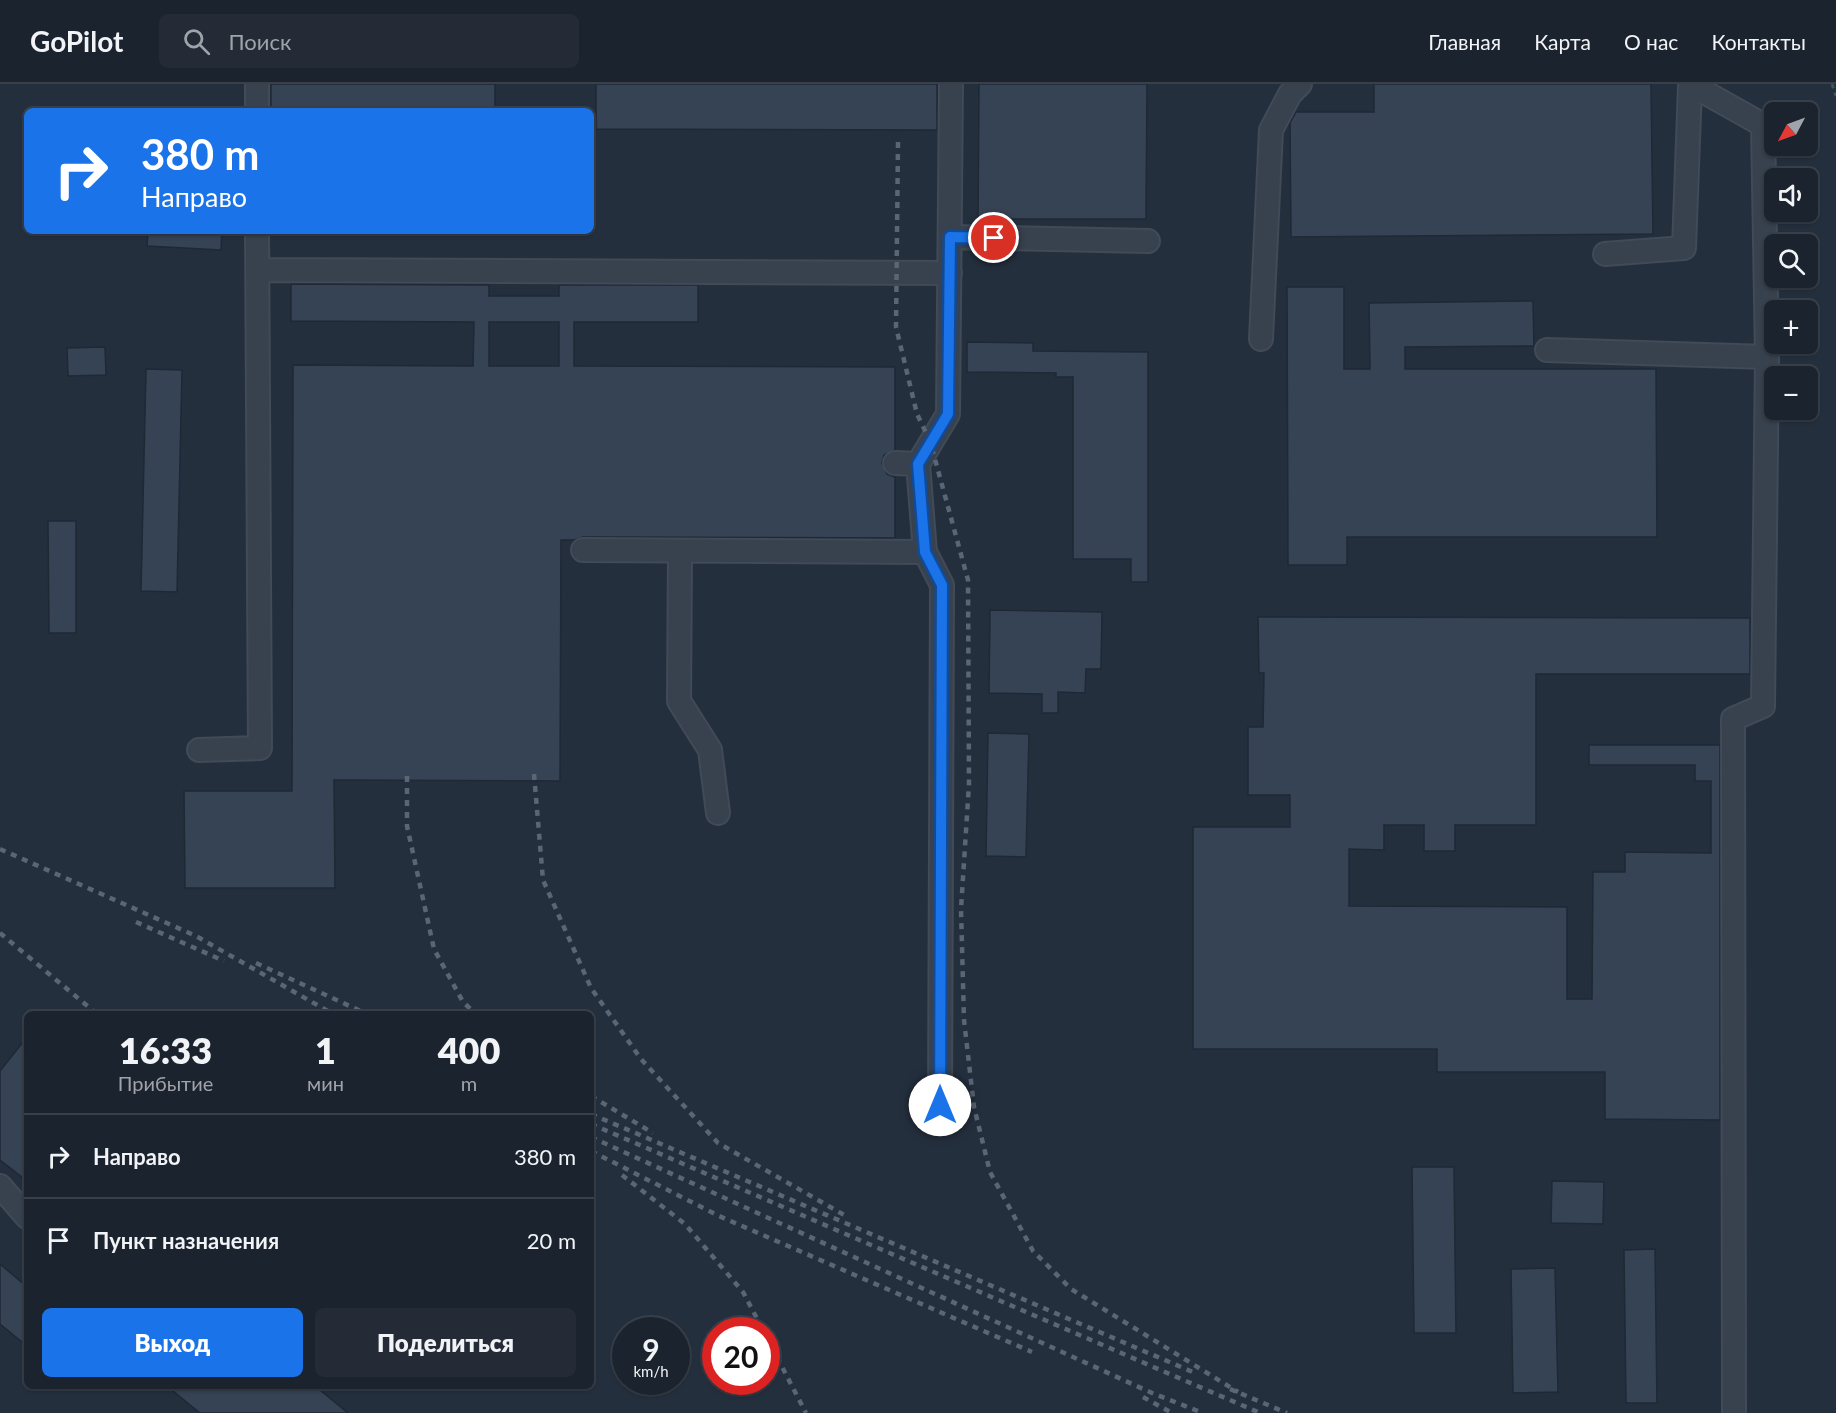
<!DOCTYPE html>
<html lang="ru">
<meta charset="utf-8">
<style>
body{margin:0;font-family:Lato,sans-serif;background:#242b36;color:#f1f3f6;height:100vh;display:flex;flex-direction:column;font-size:22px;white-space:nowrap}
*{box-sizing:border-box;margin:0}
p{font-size:20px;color:#a0a4aa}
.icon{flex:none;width:33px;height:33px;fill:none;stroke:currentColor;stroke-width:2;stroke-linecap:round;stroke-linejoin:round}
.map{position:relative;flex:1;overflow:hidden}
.sheet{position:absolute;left:24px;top:927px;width:570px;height:378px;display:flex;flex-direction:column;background:#1b232e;border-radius:9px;box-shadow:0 2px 4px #0004,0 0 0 2px #39404a}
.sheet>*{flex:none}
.banner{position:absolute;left:24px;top:24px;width:570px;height:126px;border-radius:9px;box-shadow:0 2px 4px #0004,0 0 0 2px #39404a;background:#1a73e8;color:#fff;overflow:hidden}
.needle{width:39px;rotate:229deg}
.fabs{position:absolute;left:1764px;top:18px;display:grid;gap:12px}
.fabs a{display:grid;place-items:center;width:54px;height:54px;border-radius:9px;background:#1b232e;box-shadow:0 2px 4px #0004,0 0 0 2px #39404a;font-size:30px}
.speed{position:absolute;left:612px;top:1233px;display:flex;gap:12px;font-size:30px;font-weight:700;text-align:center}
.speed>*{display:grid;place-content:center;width:78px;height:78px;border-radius:50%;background:#1b232e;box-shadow:0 2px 4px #0004,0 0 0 2px #39404a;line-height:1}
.speed small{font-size:15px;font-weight:400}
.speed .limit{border:9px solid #d22;background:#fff;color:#111}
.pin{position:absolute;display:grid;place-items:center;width:51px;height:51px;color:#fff;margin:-26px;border:3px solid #fff;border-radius:50%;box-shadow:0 2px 6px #0007}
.me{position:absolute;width:66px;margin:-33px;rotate:0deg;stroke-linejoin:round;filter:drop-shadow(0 0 4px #0008)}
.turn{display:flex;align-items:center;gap:21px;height:126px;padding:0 18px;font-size:27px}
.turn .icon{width:78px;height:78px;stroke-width:2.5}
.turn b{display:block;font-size:42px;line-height:51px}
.eta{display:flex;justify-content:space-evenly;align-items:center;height:102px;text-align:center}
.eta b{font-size:36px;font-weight:800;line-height:42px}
.action{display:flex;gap:12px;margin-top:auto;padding:12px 18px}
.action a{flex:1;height:69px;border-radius:9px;background:#1a73e8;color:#fff;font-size:24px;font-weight:800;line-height:69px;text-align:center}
.action a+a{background:#242b36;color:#f1f3f6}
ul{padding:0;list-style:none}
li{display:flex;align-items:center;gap:18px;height:84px;padding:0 18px;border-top:2px solid #39404a}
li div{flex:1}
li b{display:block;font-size:22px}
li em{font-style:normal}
header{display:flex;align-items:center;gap:36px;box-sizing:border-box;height:84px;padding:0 30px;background:#1b232e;border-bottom:2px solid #39404a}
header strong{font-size:28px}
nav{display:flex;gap:33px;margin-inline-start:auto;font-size:21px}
.search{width:420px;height:54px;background:#242b36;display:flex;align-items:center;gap:15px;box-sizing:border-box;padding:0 21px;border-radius:9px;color:#a0a4aa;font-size:22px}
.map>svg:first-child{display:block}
.building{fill:#364354;stroke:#1f2835;stroke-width:1.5;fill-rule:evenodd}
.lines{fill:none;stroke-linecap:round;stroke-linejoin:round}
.minor-casing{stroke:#414a57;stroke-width:26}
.path{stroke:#3f5557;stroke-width:3;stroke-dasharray:4.5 4.5;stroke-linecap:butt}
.minor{stroke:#38414e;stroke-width:22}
.rail{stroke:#5a6575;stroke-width:4.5;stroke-dasharray:6 6;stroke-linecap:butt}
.route-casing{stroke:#114b97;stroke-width:15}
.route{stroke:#1a73e8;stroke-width:10}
</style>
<header>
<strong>GoPilot</strong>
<div class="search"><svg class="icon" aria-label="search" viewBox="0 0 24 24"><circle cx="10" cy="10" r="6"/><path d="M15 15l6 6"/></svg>Поиск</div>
<nav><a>Главная</a><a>Карта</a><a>О нас</a><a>Контакты</a></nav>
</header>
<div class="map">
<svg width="1836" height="1329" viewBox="0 0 1836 1329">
<rect width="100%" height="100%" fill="#242f3e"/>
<path class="building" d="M271,0H495V27H271Z
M596,0H937V46L596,45Z
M979,0H1147L1146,135H978Z
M1374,0H1651L1653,150L1291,153L1290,39L1296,28H1374Z
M148,147H222L221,166L147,162Z
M291,200L489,201V212H559V201H698V238H574V282L895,283V366L884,371L882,379L887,390L895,393V454L583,453L574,456H561L560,697L334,696L335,804H185L184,707H292L293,281L473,282L474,238L291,237ZM489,238H559V282H489Z
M1287,203H1344V285H1370L1369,219L1533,217L1534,262L1405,263V285H1656L1657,453H1347V481H1288Z
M967,258L1033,259V267L1148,268V498H1131V475H1073V293H1056V289L967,288Z
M105,263L106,291L68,292L67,264Z
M146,285L182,286L177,508L141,507Z
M48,437H76V549H49Z
M990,526L1102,528L1101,585H1086L1085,609L1058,608V629H1042V610L989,609Z
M1258,533L1750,534V590H1536V741H1455V767H1424V741H1384V766L1349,765V822L1567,823V915H1592L1593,788H1625V768L1711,769V697H1695V681H1589V661H1720V1036L1605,1035V988H1437V965H1193V743H1290V711H1248V643H1263L1264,589H1259Z
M988,649L1029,650L1026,773L986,772Z
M27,953V1097L0,1076V987Z
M1412,1083H1454L1456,1249H1414Z
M1552,1097L1604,1098L1603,1140L1551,1139Z
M1655,1165L1657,1319H1626L1624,1166Z
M0,1180L27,1203V1262L0,1240Z
M1555,1184L1558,1308L1513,1309L1511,1185Z
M167,1302H315L348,1329H200Z"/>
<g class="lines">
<g class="minor-casing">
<path id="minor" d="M257,0V27
M950,153L1148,157
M1605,170L1684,164L1690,2
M258,186L950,189
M1261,255L1271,46L1290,10L1300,0
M1547,266L1767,273L1763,41L1690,0
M895,379L918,380
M583,466L925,468L918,380L948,330L951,0
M680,467L679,617L710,666L718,729
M925,468L942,501L940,1021
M199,666L260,664L257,147
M0,1102L27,1133
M1734,1329L1733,635L1763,622L1767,273"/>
</g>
<path class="path" d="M1832,0L1836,12"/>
<use href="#minor" class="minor"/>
<path class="rail" d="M898,58L896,243L917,330L930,357L968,496L969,700L961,825L964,936L974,1023L990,1088L1033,1167L1071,1205L1238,1308
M534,690L543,796L591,904L641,975L718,1059L846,1132
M407,692V742L434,865L463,918L476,930
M0,765L196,852L333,930
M136,838L224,877
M0,849L97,930
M256,879L367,930
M591,1012L653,1049
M591,1030L1195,1289
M591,1040L1260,1329
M591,1053L1152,1309L1203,1329
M591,1067L719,1132L1032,1268
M622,1091L685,1140L743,1208L763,1246
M766,1252L806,1329
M1230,1305L1287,1329
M1143,1313L1172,1329"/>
</g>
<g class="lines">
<g class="route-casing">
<path id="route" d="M940,1021L942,501L925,468L918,380L948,330L950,153L994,154"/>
</g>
<use href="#route" class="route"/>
</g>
</svg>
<div class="fabs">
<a><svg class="needle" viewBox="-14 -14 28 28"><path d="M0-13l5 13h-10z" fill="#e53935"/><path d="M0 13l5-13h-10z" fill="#a0a4aa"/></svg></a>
<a><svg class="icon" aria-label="sound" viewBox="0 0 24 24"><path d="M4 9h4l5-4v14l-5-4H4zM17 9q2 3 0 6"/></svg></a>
<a><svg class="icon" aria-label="search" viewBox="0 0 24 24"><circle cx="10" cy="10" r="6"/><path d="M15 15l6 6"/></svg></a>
<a>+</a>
<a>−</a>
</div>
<div class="speed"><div>9<small>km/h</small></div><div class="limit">20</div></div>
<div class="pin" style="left:994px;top:154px;background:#d93025"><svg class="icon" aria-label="arrive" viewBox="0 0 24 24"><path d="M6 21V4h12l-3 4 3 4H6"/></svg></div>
<svg class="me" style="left:940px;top:1021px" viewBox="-20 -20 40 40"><circle r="19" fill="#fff"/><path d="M0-13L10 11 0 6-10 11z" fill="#1a73e8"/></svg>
<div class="banner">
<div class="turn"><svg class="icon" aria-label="right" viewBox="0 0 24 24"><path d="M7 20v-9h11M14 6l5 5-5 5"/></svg><div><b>380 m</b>Направо</div></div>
</div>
<section class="sheet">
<div class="eta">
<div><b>16:33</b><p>Прибытие</p></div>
<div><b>1</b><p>мин</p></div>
<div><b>400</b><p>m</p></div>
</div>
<ul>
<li><svg class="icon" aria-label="right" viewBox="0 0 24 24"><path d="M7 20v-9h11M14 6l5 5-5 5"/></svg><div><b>Направо</b></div><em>380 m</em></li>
<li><svg class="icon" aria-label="arrive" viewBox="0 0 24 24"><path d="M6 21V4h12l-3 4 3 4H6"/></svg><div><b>Пункт назначения</b></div><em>20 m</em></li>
</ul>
<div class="action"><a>Выход</a><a>Поделиться</a></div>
</section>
</div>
